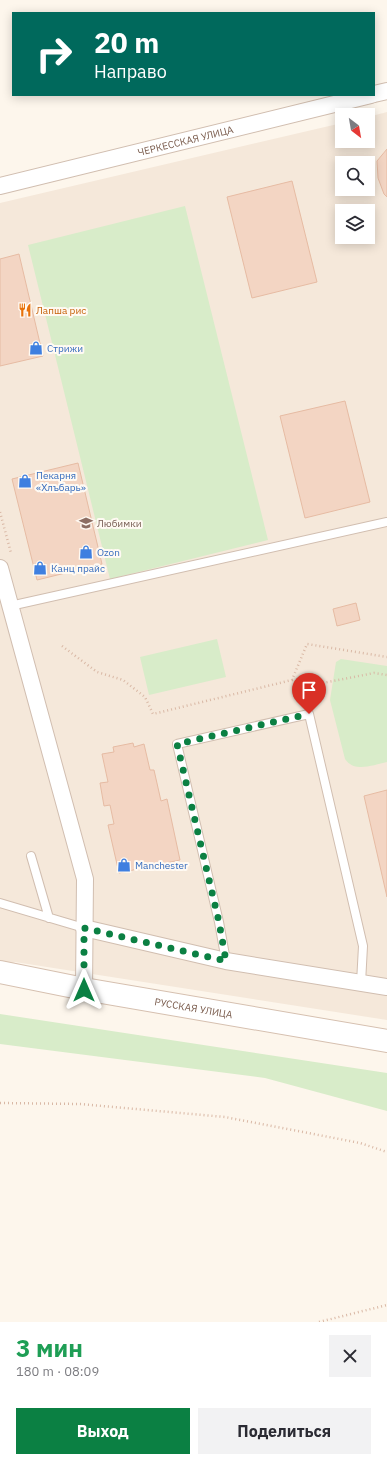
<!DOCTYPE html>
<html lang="ru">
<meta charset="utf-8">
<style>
body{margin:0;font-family:"IBM Plex Sans",sans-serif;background:#f2f2f3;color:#2b2b33;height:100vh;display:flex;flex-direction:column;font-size:15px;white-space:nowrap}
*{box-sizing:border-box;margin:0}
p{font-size:13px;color:#7c7c81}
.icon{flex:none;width:22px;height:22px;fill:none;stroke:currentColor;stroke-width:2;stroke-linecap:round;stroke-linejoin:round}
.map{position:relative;height:1322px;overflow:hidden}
.drawer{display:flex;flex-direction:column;background:#fff;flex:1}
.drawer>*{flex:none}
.guide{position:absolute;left:12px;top:12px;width:363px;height:84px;border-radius:0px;box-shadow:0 2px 10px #0003;background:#00695c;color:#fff;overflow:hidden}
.needle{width:26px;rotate:149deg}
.tools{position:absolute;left:335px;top:108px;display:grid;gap:8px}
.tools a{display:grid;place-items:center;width:40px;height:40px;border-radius:0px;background:#fff;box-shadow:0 2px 10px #0003;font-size:20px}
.pin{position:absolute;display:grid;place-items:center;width:34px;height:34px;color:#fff;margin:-41px -17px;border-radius:50% 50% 50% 0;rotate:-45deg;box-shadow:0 0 4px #0007}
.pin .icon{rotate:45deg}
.me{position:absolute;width:44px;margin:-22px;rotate:0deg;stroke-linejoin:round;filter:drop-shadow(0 0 3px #0008)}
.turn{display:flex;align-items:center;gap:14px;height:84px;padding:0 16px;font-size:18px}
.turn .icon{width:52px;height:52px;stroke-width:2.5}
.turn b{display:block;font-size:28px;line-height:34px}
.round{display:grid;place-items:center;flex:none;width:42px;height:42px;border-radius:0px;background:#f2f2f3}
.summary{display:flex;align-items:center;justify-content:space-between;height:68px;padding:0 16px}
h1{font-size:24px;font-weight:700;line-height:30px;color:#1e9e55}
.cta{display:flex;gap:8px;margin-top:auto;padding:8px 16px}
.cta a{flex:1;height:46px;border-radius:0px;background:#0b8043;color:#fff;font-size:16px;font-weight:700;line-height:46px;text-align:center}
.cta a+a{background:#f2f2f3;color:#2b2b33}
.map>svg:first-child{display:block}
.residential{fill:#f5e8da;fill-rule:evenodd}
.green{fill:#d8ecc9}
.building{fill:#f3d5c3;stroke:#e6bba3}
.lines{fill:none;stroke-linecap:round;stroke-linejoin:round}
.lane-casing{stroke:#d1beb0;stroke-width:10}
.street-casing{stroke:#d1beb0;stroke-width:18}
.secondary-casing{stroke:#d6c0b0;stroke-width:24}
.path{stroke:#d9b8a5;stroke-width:2.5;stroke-dasharray:1 3;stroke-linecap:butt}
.lane{stroke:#fff;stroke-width:8}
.street{stroke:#fff;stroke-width:16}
.secondary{stroke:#fff;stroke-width:22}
.route{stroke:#0b8043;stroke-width:7;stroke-dasharray:0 12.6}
.labels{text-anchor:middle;stroke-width:4;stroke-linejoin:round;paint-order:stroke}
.street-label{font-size:10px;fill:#7a5c4d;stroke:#fffaf3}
.food-label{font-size:10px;fill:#c56008;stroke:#fffaf3;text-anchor:start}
.shop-label{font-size:10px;fill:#366cbe;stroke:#fffaf3;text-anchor:start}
.education-label{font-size:10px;fill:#785e54;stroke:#fffaf3;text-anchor:start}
</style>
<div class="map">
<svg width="387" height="1322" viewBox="0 0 387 1322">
<rect width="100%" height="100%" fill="#fdf6ec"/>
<path class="residential" d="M387,112V1020L15,962L0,968V203L342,123V141H368V117ZM342,163H368V189H342ZM342,211H368V237H342Z"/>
<path class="green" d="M185,206L268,540L110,579L28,245Z
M217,639L226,677L149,695L140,657Z
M341,659L387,666V762C373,765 354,773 345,759L330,700L336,662Z
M0,1014L387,1073V1111L265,1078L0,1044Z"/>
<path class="building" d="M387,149V197L384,194L378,178L377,161Z
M292,181L317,282L252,298L227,197Z
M19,254L43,356L0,366V259Z
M345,401L370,502L305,518L280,416Z
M78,463L102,564L37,580L12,479Z
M356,603L360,620L337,626L333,609Z
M133,743L134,747L144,744L150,770H154L161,801L167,799L180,860L119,873L108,825L114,824L110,805L104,806L100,783L108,782L102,754L114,752L113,747Z
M387,790V897L364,796Z"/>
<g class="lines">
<g class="lane-casing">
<path id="lane" d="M10,606L387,522
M31,856L49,918
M0,903L84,928
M226,961L219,922L177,744L309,714L363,946L361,983"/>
</g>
<g class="street-casing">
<g id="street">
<path d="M374,94L387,91"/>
<path id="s1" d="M0,186L371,95"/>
<path d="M0,568L85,879L84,989"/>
<path d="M84,928L226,961L387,987"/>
</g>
</g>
<g class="secondary-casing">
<g id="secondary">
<path id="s2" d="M0,972L84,989L387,1041"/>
</g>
</g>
<path class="path" d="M0,512L11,553
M62,646L97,672L123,680L145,697L153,714L292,680L307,644L387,657
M292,680L314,678L323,683L374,673L387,675
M0,1103L80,1104L225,1117L360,1143L387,1152
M319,1322L387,1305"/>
<use href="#lane" class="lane"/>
<use href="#street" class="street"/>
<use href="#secondary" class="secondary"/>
</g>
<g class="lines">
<path class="route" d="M84,990V928L226,961L219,922L177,744L309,714"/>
</g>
<defs>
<g id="restaurant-bare" transform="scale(1.08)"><path d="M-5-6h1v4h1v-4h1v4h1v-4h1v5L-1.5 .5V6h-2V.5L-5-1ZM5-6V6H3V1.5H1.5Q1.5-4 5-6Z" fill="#e8710a" stroke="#fffaf3" stroke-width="2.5" paint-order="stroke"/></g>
<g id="shop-bare" transform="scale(1.08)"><path d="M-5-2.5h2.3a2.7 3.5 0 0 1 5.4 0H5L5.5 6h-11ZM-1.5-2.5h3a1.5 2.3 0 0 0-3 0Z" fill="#3f7fe0" stroke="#fffaf3" stroke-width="2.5" paint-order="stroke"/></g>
<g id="school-bare" transform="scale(1.08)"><path d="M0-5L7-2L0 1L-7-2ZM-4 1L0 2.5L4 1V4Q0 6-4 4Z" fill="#8d6e63" stroke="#fffaf3" stroke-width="2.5" paint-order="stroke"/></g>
</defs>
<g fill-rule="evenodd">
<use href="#restaurant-bare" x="25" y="310"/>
<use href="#shop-bare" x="36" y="348"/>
<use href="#shop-bare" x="25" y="481"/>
<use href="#school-bare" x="86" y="523"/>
<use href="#shop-bare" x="86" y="552"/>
<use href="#shop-bare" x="40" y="568"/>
<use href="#shop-bare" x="124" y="865"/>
</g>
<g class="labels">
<g class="street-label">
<text dy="4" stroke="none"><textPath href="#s1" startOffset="191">ЧЕРКЕССКАЯ УЛИЦА</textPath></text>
<text dy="4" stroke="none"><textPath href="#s2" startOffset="197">РУССКАЯ УЛИЦА</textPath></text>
</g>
<g class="food-label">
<text x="36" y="314">Лапша рис</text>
</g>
<g class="shop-label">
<text x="47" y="352">Стрижи</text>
<text x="36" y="479">Пекарня<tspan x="36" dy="12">«Хлъбарь»</tspan></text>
<text x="97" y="556">Ozon</text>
<text x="51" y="572">Канц прайс</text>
<text x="135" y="869">Manchester</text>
</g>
<g class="education-label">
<text x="97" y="527">Любимки</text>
</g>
</g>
</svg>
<div class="tools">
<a><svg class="needle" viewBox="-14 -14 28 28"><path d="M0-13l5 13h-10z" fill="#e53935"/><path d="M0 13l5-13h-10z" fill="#7c7c81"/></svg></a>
<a><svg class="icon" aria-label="search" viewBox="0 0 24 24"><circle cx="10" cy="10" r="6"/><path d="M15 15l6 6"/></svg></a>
<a><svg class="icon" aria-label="layers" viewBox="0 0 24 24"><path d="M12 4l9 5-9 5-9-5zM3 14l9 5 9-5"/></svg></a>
</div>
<div class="pin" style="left:309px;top:714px;background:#d93025"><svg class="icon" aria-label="arrive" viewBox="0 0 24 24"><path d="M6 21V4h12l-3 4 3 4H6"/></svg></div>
<svg class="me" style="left:84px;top:990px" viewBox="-20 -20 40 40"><path d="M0-17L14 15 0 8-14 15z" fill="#0b8043" stroke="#fff" stroke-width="4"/></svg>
<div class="guide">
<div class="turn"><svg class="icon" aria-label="right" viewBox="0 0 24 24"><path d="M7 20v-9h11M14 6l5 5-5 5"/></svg><div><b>20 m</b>Направо</div></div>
</div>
</div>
<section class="drawer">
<div class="summary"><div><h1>3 мин</h1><p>180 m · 08:09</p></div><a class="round"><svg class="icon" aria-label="close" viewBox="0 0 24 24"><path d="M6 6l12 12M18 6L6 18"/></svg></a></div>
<div class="cta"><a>Выход</a><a>Поделиться</a></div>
</section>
